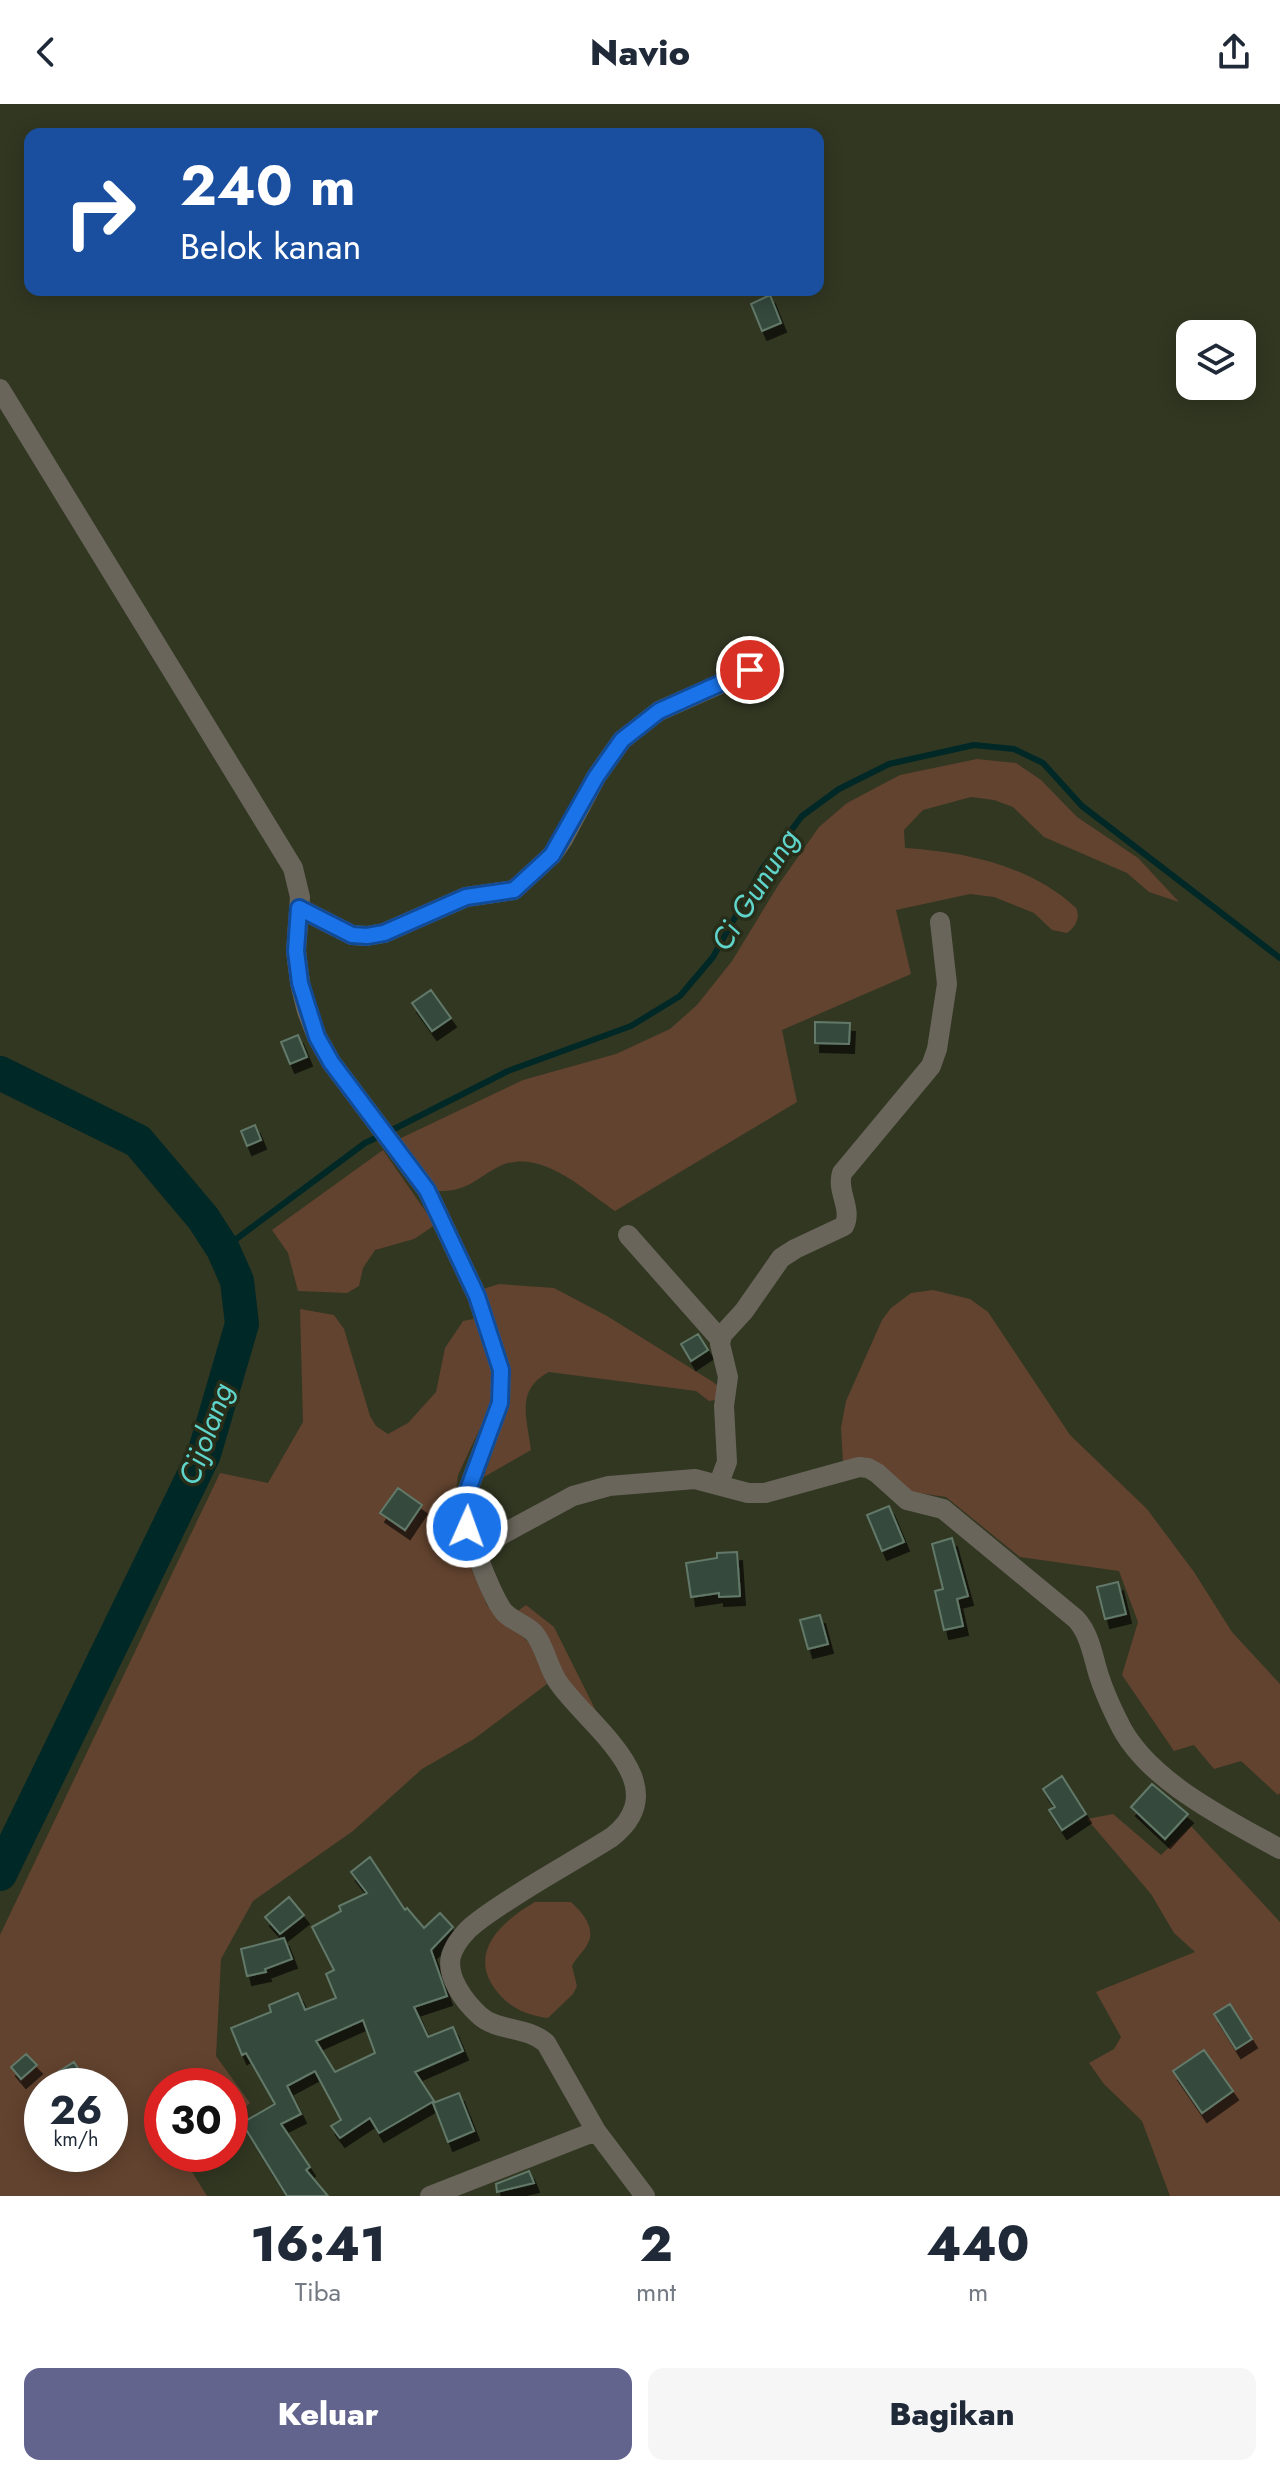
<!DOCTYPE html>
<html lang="id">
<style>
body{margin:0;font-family:Jost,sans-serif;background:#f6f6f7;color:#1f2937;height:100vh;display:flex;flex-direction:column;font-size:30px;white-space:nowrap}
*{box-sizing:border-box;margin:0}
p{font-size:26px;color:#747a83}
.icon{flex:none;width:44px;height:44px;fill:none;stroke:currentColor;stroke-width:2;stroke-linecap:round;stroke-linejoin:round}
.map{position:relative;height:2092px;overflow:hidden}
.panel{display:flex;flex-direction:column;background:#fff;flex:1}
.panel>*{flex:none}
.banner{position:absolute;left:24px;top:24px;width:800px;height:168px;border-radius:16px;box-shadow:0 4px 20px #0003;background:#1a4fa0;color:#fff;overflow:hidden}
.controls{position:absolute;left:1176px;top:216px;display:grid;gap:16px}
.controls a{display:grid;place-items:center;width:80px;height:80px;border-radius:16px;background:#fff;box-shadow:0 4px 20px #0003;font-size:40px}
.speed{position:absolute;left:24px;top:1964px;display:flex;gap:16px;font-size:40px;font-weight:700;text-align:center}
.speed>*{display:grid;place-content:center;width:104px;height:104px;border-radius:50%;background:#fff;box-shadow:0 4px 20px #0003;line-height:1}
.speed small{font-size:20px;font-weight:400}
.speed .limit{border:12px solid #d22;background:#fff;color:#111}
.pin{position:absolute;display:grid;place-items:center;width:68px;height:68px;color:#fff;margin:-34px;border:4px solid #fff;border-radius:50%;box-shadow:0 2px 8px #0007}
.me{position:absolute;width:88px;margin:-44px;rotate:2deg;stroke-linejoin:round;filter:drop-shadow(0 0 6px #0008)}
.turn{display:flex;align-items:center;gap:28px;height:168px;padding:0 24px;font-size:36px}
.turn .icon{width:104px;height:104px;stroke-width:2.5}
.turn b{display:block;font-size:56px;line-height:68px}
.eta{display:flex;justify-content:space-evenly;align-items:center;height:136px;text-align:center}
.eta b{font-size:48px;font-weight:800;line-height:56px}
.action{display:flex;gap:16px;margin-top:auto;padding:16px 24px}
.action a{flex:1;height:92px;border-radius:16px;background:#62648e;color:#fff;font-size:32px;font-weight:800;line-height:92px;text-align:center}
.action a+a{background:#f6f6f7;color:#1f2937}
header{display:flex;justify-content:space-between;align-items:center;height:104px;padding:0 24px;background:#fff;font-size:36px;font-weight:800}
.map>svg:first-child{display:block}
.green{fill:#62432f;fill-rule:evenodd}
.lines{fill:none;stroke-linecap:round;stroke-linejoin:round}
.stream{stroke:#002826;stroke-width:6}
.river{stroke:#002826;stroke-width:34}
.building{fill:#354a3c;stroke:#627969;stroke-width:2;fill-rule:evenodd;filter:url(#shadow)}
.minor{stroke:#69655b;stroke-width:20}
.route-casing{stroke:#114b97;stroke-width:20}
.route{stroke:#1a73e8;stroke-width:14}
.labels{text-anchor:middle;stroke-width:7;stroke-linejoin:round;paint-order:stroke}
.water-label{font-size:30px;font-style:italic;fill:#5fd5cb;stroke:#282d19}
</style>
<header><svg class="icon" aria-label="back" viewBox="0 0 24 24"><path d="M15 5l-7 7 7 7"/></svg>Navio<svg class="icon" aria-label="share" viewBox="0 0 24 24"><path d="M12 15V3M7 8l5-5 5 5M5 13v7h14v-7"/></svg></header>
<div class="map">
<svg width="1280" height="2092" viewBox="0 0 1280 2092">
<defs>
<filter id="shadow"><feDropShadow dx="5" dy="9" stdDeviation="0" flood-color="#0009"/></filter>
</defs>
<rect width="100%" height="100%" fill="#323722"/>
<path class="green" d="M977,655L1016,659L1041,676L1077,713L1138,754L1179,798L1149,788L1127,769L1044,733L1013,703L994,696L971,693L923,706L904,726L905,744C965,748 1030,761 1076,804C1081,814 1075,823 1067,829L1052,826L1034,809L994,793L970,790L896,806L911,870L782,926L797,998L615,1107C583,1085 539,1042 498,1063C474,1076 467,1088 436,1087L399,1035L523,976L616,950L670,925L697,901L732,857L779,780L819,723L847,699L900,671Z
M383,1046L435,1121L414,1135L375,1146L363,1164L359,1182L347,1189L298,1187L288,1149L272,1126Z
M499,1180L554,1184L607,1212L713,1278L718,1282L715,1296L709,1297L696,1287L549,1268C515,1286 527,1314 531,1346L484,1373L506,1308L483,1185Z
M933,1186L970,1195L988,1208L1070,1331L1147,1405L1194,1468L1232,1528L1280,1580V1689L1278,1691L1241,1657L1214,1665L1194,1641L1174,1647L1122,1571L1138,1518L1119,1467L1020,1453L946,1393L912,1388L843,1358L841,1324L846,1297L882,1216L891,1204L911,1189Z
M300,1205L334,1211L344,1225L370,1312L376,1322L388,1330L408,1319L436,1288L445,1244L463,1217L479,1214L492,1265L494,1287L488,1307L458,1371L452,1420L487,1501L502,1518L514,1524L531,1541L547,1580L474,1635L422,1665L353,1727L253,1797L221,1855L216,1952L250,1999L230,2017V1982H162V2050H195L186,2058L207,2092H0V1831L220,1369L268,1379L303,1318ZM42,1982H110V2050H42Z
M526,1501L554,1523L597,1609L586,1602L515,1509Z
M1113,1710L1161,1751L1191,1722L1280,1818V2092H1170L1142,2017L1104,1980L1089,1959L1114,1945L1121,1933L1096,1888L1195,1848L1174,1829L1151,1790L1087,1715Z
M535,1798H571C582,1808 596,1824 588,1839C584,1848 576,1853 572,1862L577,1882L573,1890L548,1914C528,1911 512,1905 499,1890C465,1851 500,1818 535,1798Z"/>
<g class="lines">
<path class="stream" d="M390,1027L508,967L631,922L680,892L713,853L762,765L802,712L839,685L889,660L974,641L1014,645L1043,659L1082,702L1280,854
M223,1145L365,1039L380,1032"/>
<path class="river" d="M0,969L138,1037L203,1114L223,1145L237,1177L242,1220L204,1350L0,1770"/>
</g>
<path class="building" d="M770,191L781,219L762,227L751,200Z
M431,886L451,914L432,927L412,899Z
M815,918L850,919L849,940L815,939Z
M298,931L307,953L290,960L281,938Z
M255,1021L261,1036L247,1042L241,1027Z
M698,1230L708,1246L691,1257L681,1240Z
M398,1384L422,1401L405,1426L380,1409Z
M889,1402L904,1438L882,1447L867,1411Z
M952,1434L968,1492L957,1495L963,1522L944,1526L935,1487L943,1485L932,1440Z
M737,1448L740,1492L719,1493V1489L691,1493L686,1459L717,1454V1449Z
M1118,1478L1126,1510L1105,1515L1097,1483Z
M820,1511L828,1540L808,1545L800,1516Z
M1062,1672L1086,1710L1062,1726L1049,1706L1055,1703L1043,1685Z
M1152,1680L1188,1710L1165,1735L1131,1703Z
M370,1753L405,1806L407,1804L424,1824L440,1809L453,1823L431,1846L447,1892L414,1903L428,1933L453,1923L463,1947L415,1968L434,1997L379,2029L370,2014L340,2034L331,2022L341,2016L315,1967L287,1982L301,2010L281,2020L310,2063L306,2066L328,2092H287L242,2019L275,2000L246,1949L242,1951L231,1924L271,1908L269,1901L298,1889L305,1906L336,1894L326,1870L334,1866L312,1823L341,1807L339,1802L367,1789L351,1768ZM363,1916L375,1949L335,1968L316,1937Z
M289,1793L304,1811L280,1830L265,1813Z
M284,1834L292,1855L265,1865L266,1868L247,1872L241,1845Z
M1230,1900L1252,1935L1236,1945L1214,1910Z
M1204,1946L1233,1987L1202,2009L1173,1967Z
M26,1950L37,1961L21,1975L11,1963Z
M74,1958L89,1982H68L58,1968Z
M459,1989L474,2027L448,2038L433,1999Z
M529,2067L534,2079L497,2088L496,2080Z"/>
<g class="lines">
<path class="minor" d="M0,285L293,764L300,793L296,847L300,879L307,907L317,933L331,958L427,1086L477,1192L501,1266L500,1299L465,1394C461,1414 490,1491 504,1508C512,1517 525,1520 534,1529C545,1542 548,1564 558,1578C587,1621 679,1680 612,1733C568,1761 519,1786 477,1818C466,1826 455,1839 451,1852C446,1873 464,1897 479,1911C497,1928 527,1922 546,1939L596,2027L645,2092
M299,804L352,831L367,832L384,829L466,793L514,786L552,751L563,735L596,673L622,636L659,607L772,557
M628,1131L720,1235
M719,1379L727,1358L724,1302L728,1273L720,1240L722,1231L744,1207L781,1154L795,1145L844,1122C853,1105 836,1087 842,1069L931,962L937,945L947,880L940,818
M475,1445L573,1392L609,1382L695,1375L748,1389H765L859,1363L868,1364L877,1369L907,1396L943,1405L1076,1515C1090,1530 1093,1553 1099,1572C1104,1587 1111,1603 1118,1617C1145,1676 1226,1715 1280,1745
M430,2092L596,2027"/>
</g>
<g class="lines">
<g class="route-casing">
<path id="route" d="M467,1423L464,1406L465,1394L500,1299L501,1266L477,1192L427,1086L331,958L317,933L300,879L296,847L299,804L352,831L367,832L384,829L466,793L514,786L552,751L596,673L622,636L659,607L750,566"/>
</g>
<use href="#route" class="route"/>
</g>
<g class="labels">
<g class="water-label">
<text transform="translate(755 786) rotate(-58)" y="10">Ci Gunung</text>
<text transform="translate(206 1330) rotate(-70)" y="10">Cijolang</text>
</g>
</g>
</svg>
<div class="controls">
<a><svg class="icon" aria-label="layers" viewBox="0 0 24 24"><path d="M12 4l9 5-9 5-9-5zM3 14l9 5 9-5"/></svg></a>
</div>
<div class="speed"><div>26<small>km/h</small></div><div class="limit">30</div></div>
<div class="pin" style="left:750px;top:566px;background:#d93025"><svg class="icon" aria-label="arrive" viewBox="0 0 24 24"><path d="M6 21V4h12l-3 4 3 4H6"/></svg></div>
<svg class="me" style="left:467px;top:1423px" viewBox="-20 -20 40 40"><circle r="17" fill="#1a73e8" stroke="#fff" stroke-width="3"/><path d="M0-11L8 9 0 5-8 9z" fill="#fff"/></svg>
<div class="banner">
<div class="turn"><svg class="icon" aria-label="right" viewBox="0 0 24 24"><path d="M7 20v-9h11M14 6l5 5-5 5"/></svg><div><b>240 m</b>Belok kanan</div></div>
</div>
</div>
<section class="panel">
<div class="eta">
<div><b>16:41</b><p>Tiba</p></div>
<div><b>2</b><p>mnt</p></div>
<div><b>440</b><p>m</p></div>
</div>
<div class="action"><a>Keluar</a><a>Bagikan</a></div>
</section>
